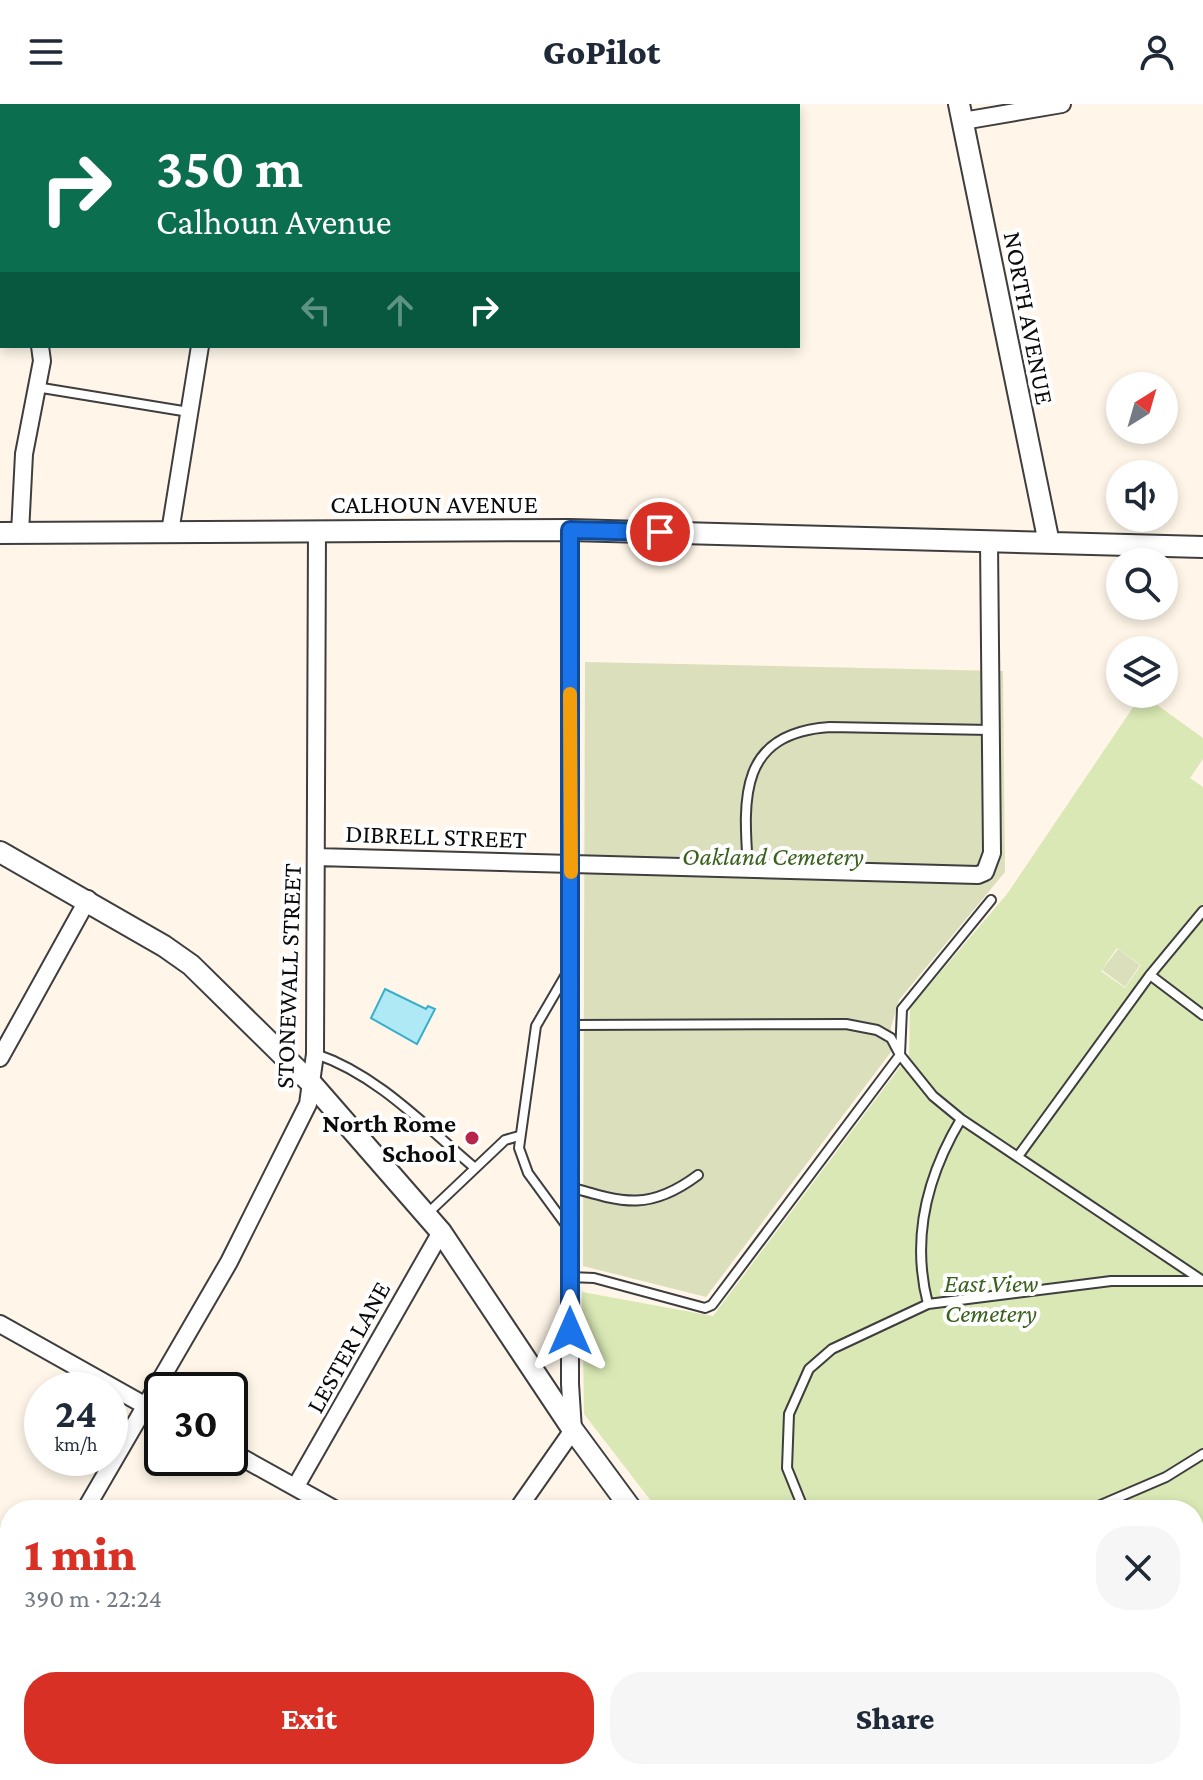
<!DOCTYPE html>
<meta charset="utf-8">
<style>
body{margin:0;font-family:"Crimson Pro",serif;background:#f6f6f7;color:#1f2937;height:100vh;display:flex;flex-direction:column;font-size:30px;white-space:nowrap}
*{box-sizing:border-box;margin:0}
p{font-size:26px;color:#747a83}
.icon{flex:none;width:44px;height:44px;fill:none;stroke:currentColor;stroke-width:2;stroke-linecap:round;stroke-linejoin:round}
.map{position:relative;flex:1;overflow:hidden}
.side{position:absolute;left:0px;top:1396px;width:1204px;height:280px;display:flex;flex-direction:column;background:#fff;border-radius:32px 32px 0 0;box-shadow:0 4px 12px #0003}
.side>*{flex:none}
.hud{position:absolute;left:0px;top:0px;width:800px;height:244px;box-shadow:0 4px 12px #0003;background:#0b6e4f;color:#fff;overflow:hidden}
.needle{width:52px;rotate:37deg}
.fabs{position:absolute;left:1106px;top:268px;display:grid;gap:16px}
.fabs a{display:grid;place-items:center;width:72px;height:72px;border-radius:50%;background:#fff;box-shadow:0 4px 12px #0003;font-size:40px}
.speed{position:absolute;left:24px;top:1268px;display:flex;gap:16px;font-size:40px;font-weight:700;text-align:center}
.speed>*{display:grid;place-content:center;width:104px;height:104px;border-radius:50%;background:#fff;box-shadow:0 4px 12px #0003;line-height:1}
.speed small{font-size:20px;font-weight:400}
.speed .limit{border:4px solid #111;border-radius:12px;background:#fff;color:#111}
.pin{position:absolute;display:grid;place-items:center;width:68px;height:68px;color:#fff;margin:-34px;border:4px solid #fff;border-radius:50%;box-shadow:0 2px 8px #0007}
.me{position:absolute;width:88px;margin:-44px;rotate:0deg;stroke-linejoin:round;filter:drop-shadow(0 0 6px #0008)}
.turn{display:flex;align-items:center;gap:28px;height:168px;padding:0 24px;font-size:36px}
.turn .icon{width:104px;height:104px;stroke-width:2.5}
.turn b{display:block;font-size:56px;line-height:68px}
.lanes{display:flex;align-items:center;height:76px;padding:0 24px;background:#0003;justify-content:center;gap:40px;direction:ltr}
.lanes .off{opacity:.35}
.round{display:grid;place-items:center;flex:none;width:84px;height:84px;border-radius:32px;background:#f6f6f7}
.head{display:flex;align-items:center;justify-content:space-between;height:136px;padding:0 24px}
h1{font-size:48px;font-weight:800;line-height:60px;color:#d93025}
.action{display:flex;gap:16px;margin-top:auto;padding:16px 24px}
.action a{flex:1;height:92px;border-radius:32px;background:#d93025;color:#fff;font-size:32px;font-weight:800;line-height:92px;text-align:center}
.action a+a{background:#f6f6f7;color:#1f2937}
header{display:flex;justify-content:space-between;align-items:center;height:104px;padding:0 24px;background:#fff;font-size:36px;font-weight:800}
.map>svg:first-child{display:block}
.green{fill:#d9e8b4;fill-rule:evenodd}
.cemetery{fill:#dbdfbc}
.water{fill:#afe9f5;stroke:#36afcb;stroke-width:2}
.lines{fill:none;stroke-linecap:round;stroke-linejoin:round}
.stream{stroke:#36afcb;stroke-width:5}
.service-casing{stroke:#3e3e3e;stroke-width:12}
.minor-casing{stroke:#3e3e3e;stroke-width:20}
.tertiary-casing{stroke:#3e3e3e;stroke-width:24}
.service{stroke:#fff;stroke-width:8}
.minor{stroke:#fff;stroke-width:16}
.tertiary{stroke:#fff;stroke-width:20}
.route-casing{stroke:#114b97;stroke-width:20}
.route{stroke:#1a73e8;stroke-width:14}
.slow{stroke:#f59e0b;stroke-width:14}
.poi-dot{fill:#b8254b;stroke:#fff;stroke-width:3}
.labels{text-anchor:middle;stroke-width:8;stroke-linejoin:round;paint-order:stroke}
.street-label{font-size:26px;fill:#0b0b0b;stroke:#fff}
.park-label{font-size:26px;font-style:italic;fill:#39611d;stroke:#fff}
.poi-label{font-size:26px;font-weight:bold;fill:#0b0b0b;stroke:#fff;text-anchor:end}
</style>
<header><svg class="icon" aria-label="menu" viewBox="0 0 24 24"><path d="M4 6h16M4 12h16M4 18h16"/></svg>GoPilot<svg class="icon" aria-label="person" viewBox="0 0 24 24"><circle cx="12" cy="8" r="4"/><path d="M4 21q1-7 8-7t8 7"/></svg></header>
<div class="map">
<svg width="1203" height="1676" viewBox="0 0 1203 1676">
<rect width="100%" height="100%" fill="#fff6e9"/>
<path class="green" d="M1142,590L1203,634V655L1190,674L1203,683V1676H859L853,1666H1194V1406H658L584,1310L582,1188L713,1212L909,951L910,904L1007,790ZM1117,844L1141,861L1125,884L1101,867Z"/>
<path class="cemetery" d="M585,558L1003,567L1005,768L899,896L891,923V948L706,1193L583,1162Z
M1118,845L1140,861L1125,883L1102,866Z"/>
<path class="water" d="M385,885L426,905L428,902L435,905L417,940L371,914Z"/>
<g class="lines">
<path class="stream" d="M730,1666L745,1676"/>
<g class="service-casing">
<path id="service" d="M36,283L189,308
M748,764C743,693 739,629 830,623L990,626
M1150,871L1203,911
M571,921L846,920L877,926L891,934L900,951L933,992L961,1015L1203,1177
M316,950C378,971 425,1022 475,1064
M1019,1051L1150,871L1203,807
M570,1083C624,1099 650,1107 698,1071
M427,1110L505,1036L519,1032
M566,1121L528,1069L519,1044L536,922L568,867
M570,1173L594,1174L705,1204L712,1201L900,951L902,905L991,796
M928,1200C911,1135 927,1072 961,1015
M804,1406L787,1364L789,1310L809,1265L832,1245L928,1200L1111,1177H1203
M1089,1406L1166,1373L1203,1350
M1194,1525L1201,1555L1194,1580
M957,1666L962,1676"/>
</g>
<g class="minor-casing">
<path id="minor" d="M242,2L243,0
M645,2L648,0
M963,17L1062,0
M0,223H2
M170,428L200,242
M20,429L24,350L42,257L40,242
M316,753L978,771L985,768L992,749L989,438
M0,954L88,795
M0,1220L162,1311
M230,1347L336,1406
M296,1382L441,1128
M85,1406L229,1158L308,1000L315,950L317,426
M517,1406L573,1326L570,1280V426
M0,1549L10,1532
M505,1666L514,1676
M313,1676L320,1666
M772,1676L781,1666"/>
</g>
<g class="tertiary-casing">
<path id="tertiary" d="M959,0L1049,439
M0,429L570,426L1203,443
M0,748L164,842L191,861L312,980L441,1128L573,1326L632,1406
M830,1666L836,1676"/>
</g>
<use href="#service" class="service"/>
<use href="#minor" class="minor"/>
<use href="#tertiary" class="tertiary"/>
</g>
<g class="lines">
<g class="route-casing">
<path id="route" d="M570,1227V426L660,428"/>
</g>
<use href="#route" class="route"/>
<path class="slow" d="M570,590L571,768"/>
</g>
<circle class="poi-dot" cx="472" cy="1034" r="8"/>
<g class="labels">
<g class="street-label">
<text transform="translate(1029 214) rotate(79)" y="9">NORTH AVENUE</text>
<text x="434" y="409">CALHOUN AVENUE</text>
<text transform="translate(436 732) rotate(2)" y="9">DIBRELL STREET</text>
<text transform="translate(288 872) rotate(-88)" y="9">STONEWALL STREET</text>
<text transform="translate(348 1243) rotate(-61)" y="9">LESTER LANE</text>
</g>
<g class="park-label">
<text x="773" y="761">Oakland Cemetery</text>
<text x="991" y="1188">East View<tspan x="991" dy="30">Cemetery</tspan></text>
</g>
<g class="poi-label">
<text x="456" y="1028">North Rome<tspan x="456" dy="30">School</tspan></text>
</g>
</g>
</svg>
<div class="fabs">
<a><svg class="needle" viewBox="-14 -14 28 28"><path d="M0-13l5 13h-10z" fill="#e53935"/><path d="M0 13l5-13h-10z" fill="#747a83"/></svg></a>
<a><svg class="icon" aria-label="sound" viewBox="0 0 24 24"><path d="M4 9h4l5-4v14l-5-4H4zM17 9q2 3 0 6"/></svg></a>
<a><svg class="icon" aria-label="search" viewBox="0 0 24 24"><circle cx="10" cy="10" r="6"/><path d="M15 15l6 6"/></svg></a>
<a><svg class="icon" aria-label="layers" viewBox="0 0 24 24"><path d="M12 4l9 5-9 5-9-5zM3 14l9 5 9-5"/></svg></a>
</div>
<div class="speed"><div>24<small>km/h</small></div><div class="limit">30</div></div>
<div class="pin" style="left:660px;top:428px;background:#d93025"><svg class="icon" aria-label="arrive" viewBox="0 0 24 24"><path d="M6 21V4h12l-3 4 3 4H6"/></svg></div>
<svg class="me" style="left:570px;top:1227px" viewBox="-20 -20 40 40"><path d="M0-17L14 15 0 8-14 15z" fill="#1a73e8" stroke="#fff" stroke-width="4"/></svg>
<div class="hud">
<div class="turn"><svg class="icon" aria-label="right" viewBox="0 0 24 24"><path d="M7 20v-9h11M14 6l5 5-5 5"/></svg><div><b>350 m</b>Calhoun Avenue</div></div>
<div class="lanes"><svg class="icon off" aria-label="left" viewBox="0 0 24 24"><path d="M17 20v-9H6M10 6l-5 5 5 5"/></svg><svg class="icon off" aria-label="ahead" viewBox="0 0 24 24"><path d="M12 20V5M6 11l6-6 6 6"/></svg><svg class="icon" aria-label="right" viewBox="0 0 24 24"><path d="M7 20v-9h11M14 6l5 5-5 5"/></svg></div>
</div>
<section class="side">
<div class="head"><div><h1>1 min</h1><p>390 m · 22:24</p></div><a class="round"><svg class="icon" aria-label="close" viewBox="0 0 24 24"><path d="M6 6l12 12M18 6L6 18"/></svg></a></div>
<div class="action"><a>Exit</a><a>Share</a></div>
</section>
</div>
